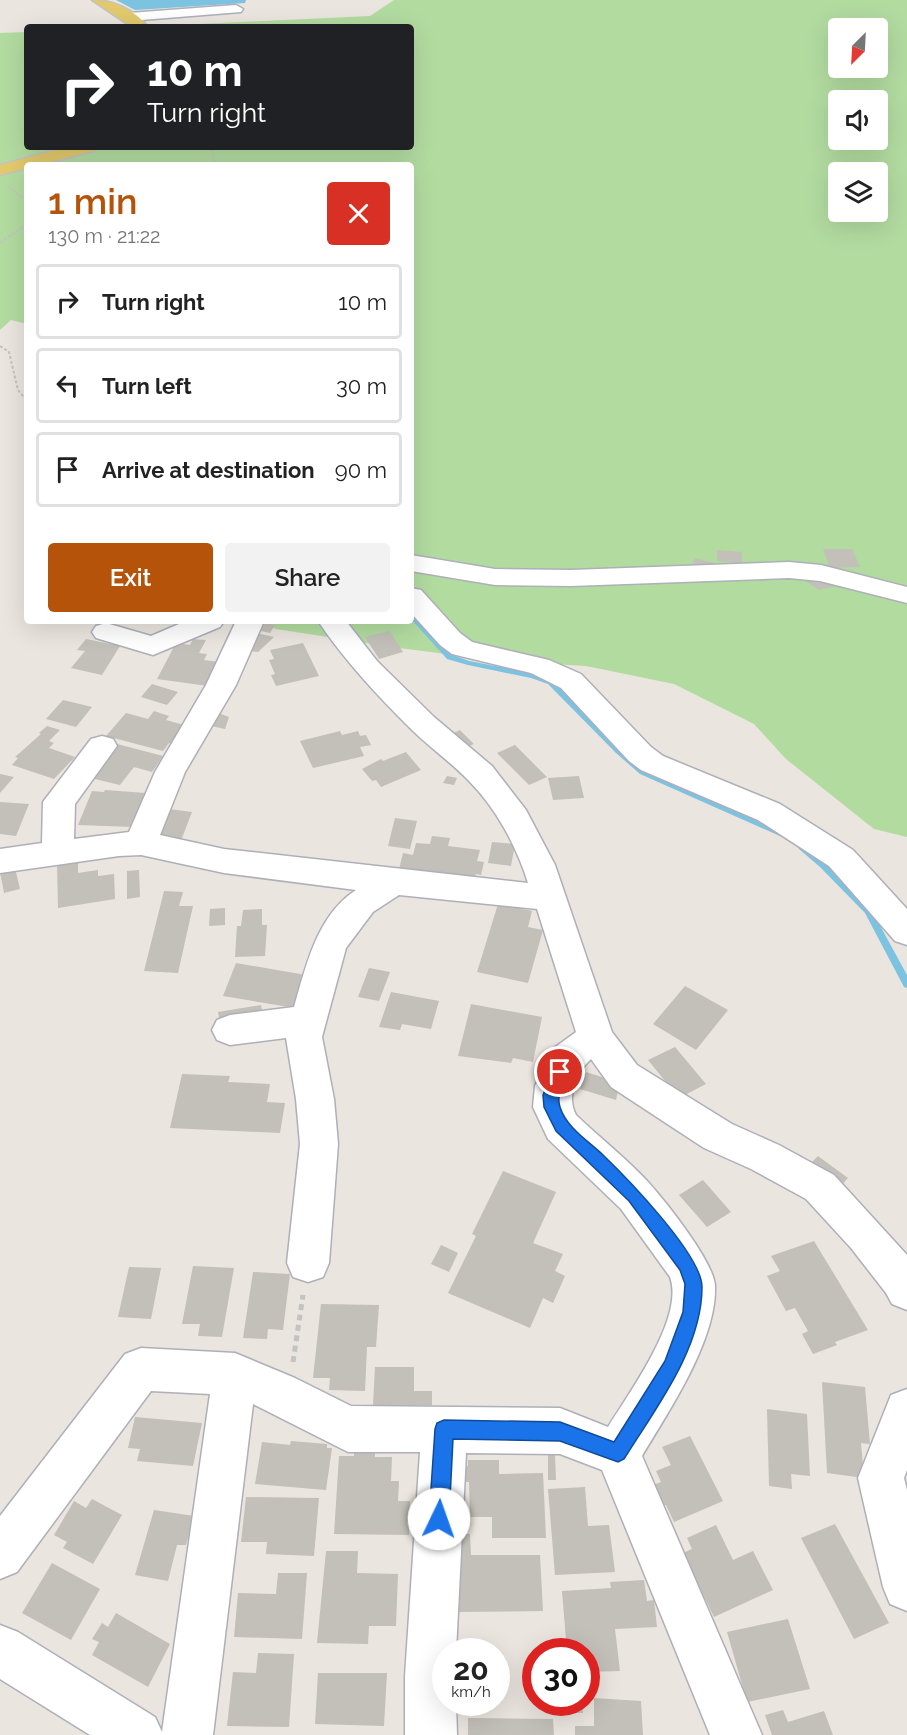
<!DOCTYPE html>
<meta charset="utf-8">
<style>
body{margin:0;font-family:Raleway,sans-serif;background:#f2f2f2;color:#222;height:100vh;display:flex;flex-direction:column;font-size:22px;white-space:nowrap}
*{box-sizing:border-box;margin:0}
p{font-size:20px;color:#767676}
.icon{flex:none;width:33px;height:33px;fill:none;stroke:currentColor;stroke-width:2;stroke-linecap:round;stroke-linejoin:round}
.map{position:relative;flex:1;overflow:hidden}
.drawer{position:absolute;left:24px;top:162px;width:390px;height:462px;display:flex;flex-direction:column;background:#fff;border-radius:6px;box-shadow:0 6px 24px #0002}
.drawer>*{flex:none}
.banner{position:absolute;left:24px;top:24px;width:390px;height:126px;border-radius:6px;box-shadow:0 6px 24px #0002;background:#202124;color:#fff;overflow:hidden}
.needle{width:39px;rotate:204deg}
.controls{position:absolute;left:828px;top:18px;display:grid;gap:12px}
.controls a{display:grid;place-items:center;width:60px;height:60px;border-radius:6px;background:#fff;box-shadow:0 6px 24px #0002;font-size:30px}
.speed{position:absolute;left:432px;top:1638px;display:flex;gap:12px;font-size:30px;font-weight:700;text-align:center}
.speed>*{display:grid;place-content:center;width:78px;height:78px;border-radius:50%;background:#fff;box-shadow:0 6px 24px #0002;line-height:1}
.speed small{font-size:15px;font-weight:400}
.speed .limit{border:9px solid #d22;background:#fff;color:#111}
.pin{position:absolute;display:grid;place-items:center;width:51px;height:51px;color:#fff;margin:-26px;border:3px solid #fff;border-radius:50%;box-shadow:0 2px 6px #0007}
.me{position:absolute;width:66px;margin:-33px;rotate:3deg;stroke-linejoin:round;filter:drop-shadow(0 0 4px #0008)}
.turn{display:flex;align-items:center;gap:21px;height:126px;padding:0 24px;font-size:27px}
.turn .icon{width:78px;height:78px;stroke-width:2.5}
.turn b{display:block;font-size:42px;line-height:51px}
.round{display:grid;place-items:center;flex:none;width:63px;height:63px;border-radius:6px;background:#f2f2f2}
.overview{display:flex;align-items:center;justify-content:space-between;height:102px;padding:0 24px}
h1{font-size:36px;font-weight:600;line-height:45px;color:#b45309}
.button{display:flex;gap:12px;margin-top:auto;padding:12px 24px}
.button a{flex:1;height:69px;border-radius:6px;background:#b45309;color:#fff;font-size:24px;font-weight:600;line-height:69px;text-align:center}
.button a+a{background:#f2f2f2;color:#222}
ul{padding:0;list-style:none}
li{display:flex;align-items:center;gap:18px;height:75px;margin:0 12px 9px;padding:0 12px;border:3px solid #e0e0e0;border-radius:6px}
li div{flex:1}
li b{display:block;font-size:22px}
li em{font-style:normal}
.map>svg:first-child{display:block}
.green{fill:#b2dba0;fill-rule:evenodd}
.water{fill:#7cc3e1}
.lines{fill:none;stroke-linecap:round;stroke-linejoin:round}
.stream{fill:#7cc3e1;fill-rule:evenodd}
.building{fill:#c3bfb9}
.minor-casing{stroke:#aeafb9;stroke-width:3}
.major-casing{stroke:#c3c3c3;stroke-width:3}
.path-far2{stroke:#c3c3c3;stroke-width:1.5;stroke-dasharray:2 1.5;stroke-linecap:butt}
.path-far1{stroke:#c3c3c3;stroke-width:2;stroke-dasharray:3 2;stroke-linecap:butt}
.path{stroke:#c3c3c3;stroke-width:5;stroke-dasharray:6 4.5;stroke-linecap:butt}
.minor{fill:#fff;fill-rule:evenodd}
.major{fill:#e1c96c;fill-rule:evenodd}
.route{fill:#1a73e8;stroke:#114b97;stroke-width:1.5}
</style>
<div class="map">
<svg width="907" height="1735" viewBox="0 0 907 1735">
<rect width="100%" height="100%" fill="#eae5de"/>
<path class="green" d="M394,0H907V837L874,829L786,759L754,724L674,684L586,666L501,661L399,648L276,629L251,621H411V165H27V324L11,320L0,330V33L27,32V147H411V27H135L370,16ZM838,28H878V68H838ZM838,100H878V140H838ZM838,172H878V212H838Z"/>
<path class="water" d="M116,0H246L245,3L135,10Z"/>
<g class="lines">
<path class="stream" d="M411,612H414L453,655L469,661L532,673L554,680L622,749L646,770L786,832L787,834L786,836H780L640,774L616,753L548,684L531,678L468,665L447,659L411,619Z
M802,844L805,845L826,863L871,909L907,975V988L904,987L865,913L820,867L799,849L798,847L799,845Z"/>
</g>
<path class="building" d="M823,549H852L860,567L830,568Z
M717,550L742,552V563L717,561Z
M695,558L714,563L715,566H697L693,562Z
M813,578L830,582L836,586L819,590L804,580Z
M261,622L275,625L270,633L256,630Z
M390,631L403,652L379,659L365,637Z
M256,633L274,637L258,652L250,651Z
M86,639L120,646L102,675L71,668L85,651L77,650Z
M193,639L206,640L199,653L207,654L204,660L220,662L208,686L157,679L176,643L190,645Z
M303,643L319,676L276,686L271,675L275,674L269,660L274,659L270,650Z
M152,684L178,692L167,705L141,697Z
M63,700L92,707L76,727L46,719Z
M154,711L169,716L166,720L184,725L178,733L182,734L173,745L169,743L163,751L106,736L126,713L148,719Z
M216,712L229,717L225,729L207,725Z
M47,726L60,730L49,741L54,743L49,748L75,757L54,779L12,765L18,758L15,757L41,734L39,733Z
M460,730L474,744L464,748L451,734Z
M340,731L342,735L358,731L360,736L366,735L371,745L360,747L364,756L313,768L300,741Z
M117,744L163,756L152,772L134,767L120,785L91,778Z
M515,745L547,777L529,785L497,753Z
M406,752L421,770L381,787L376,780L372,781L362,769L381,759L383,761Z
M0,774L14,777L0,793Z
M447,776L457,778L454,785L443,783Z
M579,776L584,798L553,800L548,778Z
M105,790L146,793L133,827L78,825L92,791L104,792Z
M0,802L29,804L16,836L0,834Z
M169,809L192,812L180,843L156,840Z
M395,818L417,821L410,849L388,846Z
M432,836L450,838L448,846L480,850L477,861L484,862L481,875L476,874L474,882L398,873L403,853L413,855L416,843L430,844Z
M492,842L515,844L511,866L488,863Z
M78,860V873L98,870V876L114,874L115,899L58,908L57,863Z
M15,868L20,889L4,893L0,872Z
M139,870L140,897L127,899V871Z
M164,891L183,892L179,906H193L178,973L144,971Z
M498,904L532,911L528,927L543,930L528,983L477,972Z
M225,908V925L209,926L210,909Z
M262,909V925H267L265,956L235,957L237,926H241L243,910Z
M236,963L306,975L295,1008L223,996Z
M369,968L390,972L379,1001L358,997Z
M685,986L728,1010L696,1050L653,1024Z
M391,992L439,1001L431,1029L402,1024L400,1030L379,1027Z
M471,1004L542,1017L533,1062L513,1058L511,1063L458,1056Z
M261,1005L262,1011L269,1010L270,1014L220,1023L218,1012Z
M675,1047L706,1084L679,1098L648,1060Z
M586,1072L605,1078L618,1091L616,1100L580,1089Z
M182,1074L230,1076L228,1082L270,1084L267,1102L285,1103L280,1133L170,1128Z
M818,1156L848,1178L838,1189L808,1166Z
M503,1171L556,1192L533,1243L563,1254L555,1271L565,1276L553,1303L543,1298L530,1328L448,1293L476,1236L472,1234Z
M703,1180L731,1212L707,1227L679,1195Z
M814,1241L868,1330L835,1342L837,1345L813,1354L802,1334L808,1331L795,1308L786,1311L767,1276L780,1271L771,1256Z
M441,1245L458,1253L449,1272L431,1264Z
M193,1266L234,1268L222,1337L198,1336L200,1324H182Z
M129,1267L161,1268L151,1319L118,1317Z
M253,1272L290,1274L283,1330L268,1329L267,1339L243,1338Z
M321,1304L379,1305L376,1347H367L365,1391L329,1390L330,1378H313Z
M375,1367H414V1391H432V1405H373Z
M822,1382L865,1387L870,1444L861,1443L864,1478L827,1473Z
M767,1409L807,1414L810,1476L791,1474L792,1489L769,1486Z
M135,1417L202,1423L193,1466L137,1461L140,1449L128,1448Z
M690,1436L723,1501L674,1522L666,1505L658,1508L648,1487L661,1482L656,1471L671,1465L662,1447Z
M291,1441L327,1444V1448H332L326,1490L255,1484L262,1442L290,1445Z
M354,1450L375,1451V1457H392L391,1481H399L398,1501H410L409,1535L334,1534L339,1456H354Z
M548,1455H555L556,1480H548Z
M468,1460H499V1474L543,1473L546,1538H492V1517H470L469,1482H460V1466H468Z
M585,1487L588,1526L609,1525L615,1572L555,1575L548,1489Z
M246,1497L319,1498L314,1556L266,1554L267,1542H241Z
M92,1499L122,1515L93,1564L63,1548L67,1542L54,1535L74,1501L86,1508Z
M154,1510L194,1516L186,1545H177L168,1581L135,1575Z
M835,1524L889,1623L854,1639L801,1538Z
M716,1525L733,1560L753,1551L773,1590L714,1617L683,1553L692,1549L687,1538Z
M457,1534H470L471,1555H540L543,1611L458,1612Z
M326,1551H358L357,1573L398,1574L396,1626H369L368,1644L317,1643Z
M52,1563L100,1589L71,1640L22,1613Z
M278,1573H307L302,1639L234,1637L238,1593L276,1594Z
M644,1580L647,1601L654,1600L657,1627L615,1629L620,1671L586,1672V1652H567L562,1591L611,1588L610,1582Z
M116,1613L170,1644L148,1687L92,1655L99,1642L92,1639L102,1623L108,1627Z
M788,1619L810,1689L747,1702L727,1632Z
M258,1653L294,1654L289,1727L227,1726L233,1672L256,1673Z
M318,1673H387L384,1726L315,1724Z
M594,1698L641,1701L643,1735H575V1726H594Z
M569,1702H582L583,1713H569Z
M783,1710L788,1722L824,1711L833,1735H772L765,1715Z
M468,1718L553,1719L554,1735H468Z"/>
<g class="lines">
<g class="minor-casing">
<path id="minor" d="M236,5L243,9L241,12L129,21L122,17L129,13Z
M411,555L495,569L571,570L789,562L821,565L907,587V603L820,581L789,578L571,586L495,585L411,571Z
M411,588L421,590L460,633L472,642L549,660L581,674L651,747L663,756L780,804L853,850L907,909V945L895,941L829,866L758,820L641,770L629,761L561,688L531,673L452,654L440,645L411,613Z
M186,621H224L220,627L153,655L96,638L92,632L96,626L106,623L151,636Z
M236,621H264L236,685L185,772L160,835L224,849L528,883C517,847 496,808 469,781C451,762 429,747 411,729C377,695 345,661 318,621H346L377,661L434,717L492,766L526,810L555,865L612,1032L637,1065L732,1124L779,1145L834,1175L907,1255V1310L892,1304L886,1293L851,1248L806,1199L751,1169L704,1148L611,1087L591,1059C576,1073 566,1096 576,1115C600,1138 627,1159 649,1183C666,1202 714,1262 715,1286C717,1340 669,1411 642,1456L762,1735H710L602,1470L560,1454L466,1453L456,1652H446V1702H456L457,1735H405V1676L420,1452H348L253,1404L213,1735H90L0,1679V1625L18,1632L155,1717L162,1732L210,1394L151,1391L17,1572L0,1579V1516L125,1354L141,1348L235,1353L295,1378L351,1406L560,1408L608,1427C629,1393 685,1317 670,1277L621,1209L548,1139L533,1107L535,1086L554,1048L576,1032L537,909L399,895L373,912L346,948L322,1037L334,1099L338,1144L329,1263L323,1277L308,1282L293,1277L287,1263L300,1144L296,1099L286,1038L230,1045L217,1040L212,1030L217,1020L230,1015L294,1007C306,966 317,915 356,890L224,873L141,855L119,856L0,873V849L42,843L43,802L91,739L102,736L113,739L117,746L75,804L74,839L129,832L155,772L206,685Z
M907,1389V1470L904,1478L907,1490V1611L890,1604L883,1587L858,1478L891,1395Z"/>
</g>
<g class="major-casing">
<path id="major" d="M92,0C113,0 135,10 148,27H132Z
M67,147H96L93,151L39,165H27V168L0,175V165Z"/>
</g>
<path class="path-far2" d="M210,147L216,165
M8,186L18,194"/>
<path class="path-far1" d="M16,193L27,201
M0,243L27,224
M0,346L9,352L18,390L27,401"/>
<path class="path" d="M293,1362L303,1295"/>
<use href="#minor" class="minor"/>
<use href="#major" class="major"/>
</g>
<path class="route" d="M560,1066L565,1068L567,1072C563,1083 556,1096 560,1107C566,1127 588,1141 602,1154C626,1177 702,1255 702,1287C702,1349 655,1409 624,1459L618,1462L560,1441L453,1439L449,1519L446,1526L439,1529L432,1526L429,1519L435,1429L437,1423L444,1420L560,1422L614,1442L665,1361L683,1312L685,1284L680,1270L629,1201L556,1131L544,1107L543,1095L554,1068Z"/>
</svg>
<div class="controls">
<a><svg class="needle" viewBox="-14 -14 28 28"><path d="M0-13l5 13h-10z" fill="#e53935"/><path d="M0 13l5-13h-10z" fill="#767676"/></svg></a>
<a><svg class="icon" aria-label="sound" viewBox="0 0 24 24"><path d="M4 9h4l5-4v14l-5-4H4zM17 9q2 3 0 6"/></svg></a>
<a><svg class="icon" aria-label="layers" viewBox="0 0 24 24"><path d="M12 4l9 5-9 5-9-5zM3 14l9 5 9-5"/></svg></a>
</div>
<div class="speed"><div>20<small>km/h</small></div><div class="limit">30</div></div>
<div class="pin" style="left:560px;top:1072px;background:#d93025"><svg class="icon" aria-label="arrive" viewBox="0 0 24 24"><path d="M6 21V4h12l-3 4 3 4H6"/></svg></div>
<svg class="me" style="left:439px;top:1519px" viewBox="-20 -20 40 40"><circle r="19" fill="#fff"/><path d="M0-13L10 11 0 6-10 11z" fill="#1a73e8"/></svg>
<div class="banner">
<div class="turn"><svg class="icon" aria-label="right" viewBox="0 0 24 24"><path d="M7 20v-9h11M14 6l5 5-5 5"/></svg><div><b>10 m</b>Turn right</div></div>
</div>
<section class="drawer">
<div class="overview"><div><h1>1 min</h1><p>130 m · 21:22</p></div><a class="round" style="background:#d93025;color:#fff"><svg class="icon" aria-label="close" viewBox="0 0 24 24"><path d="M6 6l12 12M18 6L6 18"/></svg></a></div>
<ul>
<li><svg class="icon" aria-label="right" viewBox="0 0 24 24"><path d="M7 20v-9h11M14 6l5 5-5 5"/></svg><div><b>Turn right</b></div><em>10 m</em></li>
<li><svg class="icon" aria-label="left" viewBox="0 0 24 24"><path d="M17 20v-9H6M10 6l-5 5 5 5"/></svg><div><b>Turn left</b></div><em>30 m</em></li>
<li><svg class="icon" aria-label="arrive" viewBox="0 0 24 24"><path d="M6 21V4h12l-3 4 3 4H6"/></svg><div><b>Arrive at destination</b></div><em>90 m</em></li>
</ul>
<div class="button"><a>Exit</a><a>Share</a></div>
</section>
</div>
